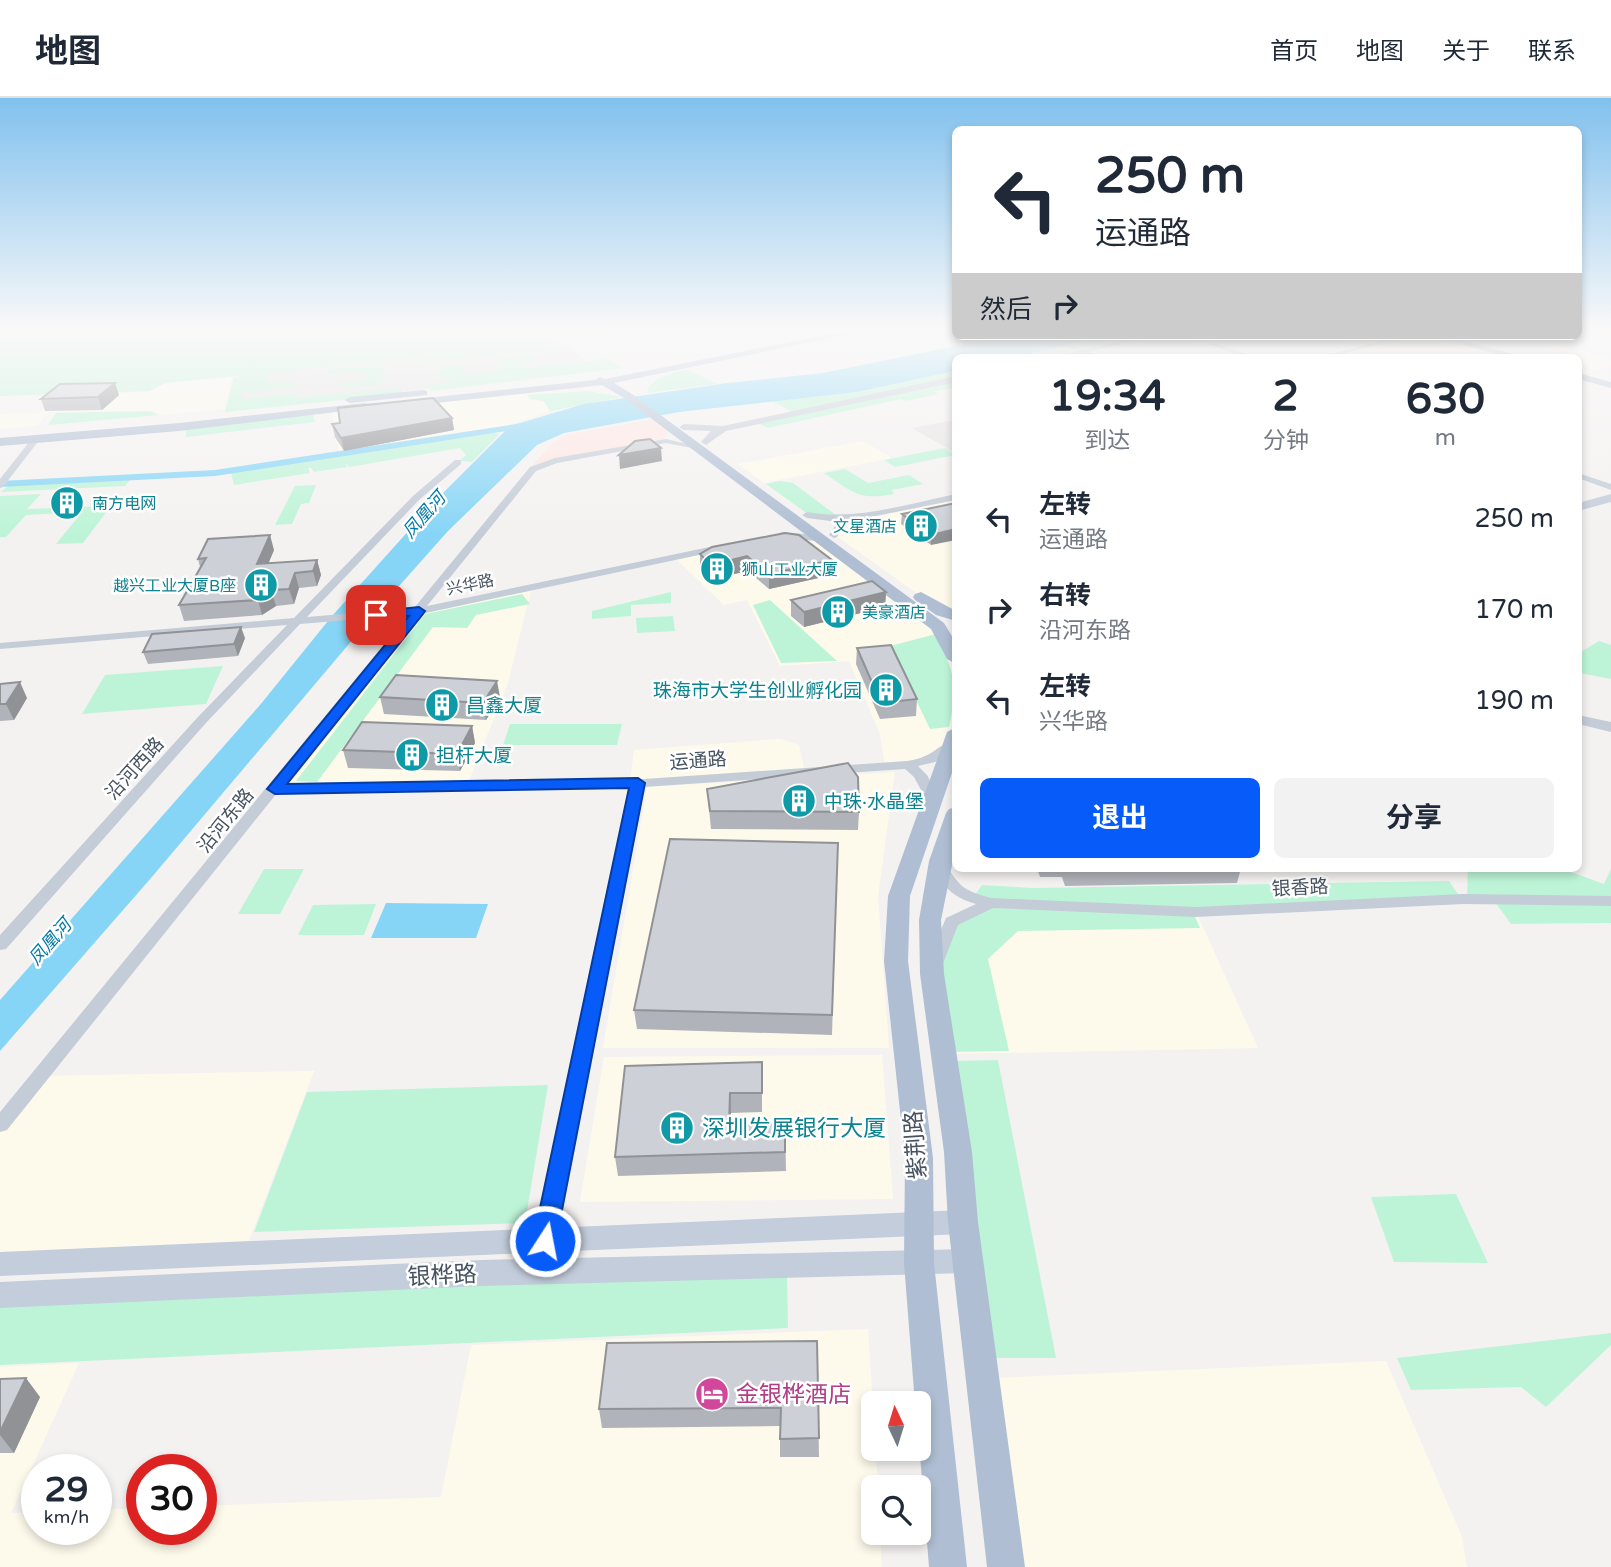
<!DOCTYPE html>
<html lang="zh">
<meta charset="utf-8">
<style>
body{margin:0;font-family:"Varela Round","Noto Sans SC",sans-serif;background:#f2f2f3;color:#1f2937;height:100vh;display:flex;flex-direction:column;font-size:26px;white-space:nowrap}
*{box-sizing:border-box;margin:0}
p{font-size:23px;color:#747a83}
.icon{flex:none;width:38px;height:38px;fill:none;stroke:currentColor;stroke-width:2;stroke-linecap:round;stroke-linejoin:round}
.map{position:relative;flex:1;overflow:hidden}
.drawer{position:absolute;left:952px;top:256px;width:630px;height:518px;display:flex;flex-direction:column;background:#fff;border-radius:10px;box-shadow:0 4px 10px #0003}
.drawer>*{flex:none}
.top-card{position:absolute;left:952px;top:28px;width:630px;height:214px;border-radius:10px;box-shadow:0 4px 10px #0003;background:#fff;color:#1f2937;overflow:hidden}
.needle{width:46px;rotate:356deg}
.buttons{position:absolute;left:861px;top:1293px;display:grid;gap:14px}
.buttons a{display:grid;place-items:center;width:70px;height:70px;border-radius:10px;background:#fff;box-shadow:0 4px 10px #0003;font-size:35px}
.speed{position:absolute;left:21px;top:1356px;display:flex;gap:14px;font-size:35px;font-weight:700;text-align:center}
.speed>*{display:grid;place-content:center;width:91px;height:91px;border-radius:50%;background:#fff;box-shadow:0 4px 10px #0003;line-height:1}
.speed small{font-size:18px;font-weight:400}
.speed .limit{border:10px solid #d22;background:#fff;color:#111}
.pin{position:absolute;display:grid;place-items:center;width:60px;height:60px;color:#fff;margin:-30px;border-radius:14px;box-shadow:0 4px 10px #0006}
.me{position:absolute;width:77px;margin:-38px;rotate:11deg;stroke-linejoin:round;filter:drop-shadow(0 0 5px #0008)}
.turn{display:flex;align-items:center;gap:24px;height:147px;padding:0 28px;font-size:32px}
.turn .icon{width:91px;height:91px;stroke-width:2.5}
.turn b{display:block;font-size:49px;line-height:60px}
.then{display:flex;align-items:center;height:66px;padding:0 28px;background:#0003;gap:14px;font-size:26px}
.eta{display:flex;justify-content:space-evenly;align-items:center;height:119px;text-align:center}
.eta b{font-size:42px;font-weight:700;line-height:49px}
.button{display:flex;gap:14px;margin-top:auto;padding:14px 28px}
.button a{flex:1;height:80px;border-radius:10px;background:#075cf9;color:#fff;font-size:28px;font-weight:700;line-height:80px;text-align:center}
.button a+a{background:#f2f2f3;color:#1f2937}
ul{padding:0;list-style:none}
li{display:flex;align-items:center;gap:21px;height:91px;padding:0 28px}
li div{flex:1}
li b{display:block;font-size:26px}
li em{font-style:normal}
header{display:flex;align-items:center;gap:42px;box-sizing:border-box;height:98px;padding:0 35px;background:#fff;border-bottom:2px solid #e0e1e3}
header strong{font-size:33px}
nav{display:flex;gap:38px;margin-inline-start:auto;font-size:24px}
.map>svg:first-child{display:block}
.commercial{fill:#fefaeb}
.education{fill:#e5e3e3}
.medical{fill:#fee6e2}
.green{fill:#bdf4d7}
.water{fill:#86d5f6}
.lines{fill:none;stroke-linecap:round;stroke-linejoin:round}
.canal{fill:#86d5f6;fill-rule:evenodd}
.minor{fill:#c4ccd7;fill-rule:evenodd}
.tertiary{fill:#c4ccd7;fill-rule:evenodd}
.secondary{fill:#c3cddc;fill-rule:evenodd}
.primary{fill:#afbed3;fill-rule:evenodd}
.wall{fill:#b0b3b9}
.shaded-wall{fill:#909296}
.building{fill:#cdd0d7;stroke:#909296;stroke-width:2}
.route{fill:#075cf9;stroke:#053ca2;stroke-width:2}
.labels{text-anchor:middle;stroke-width:5;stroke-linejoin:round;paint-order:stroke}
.far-culture-label{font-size:16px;fill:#0d838f;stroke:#fff;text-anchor:start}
.far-street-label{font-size:16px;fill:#475361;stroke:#fff}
.far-water-label{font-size:18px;font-style:italic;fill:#0279aa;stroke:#fff}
.culture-label{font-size:19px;fill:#0d838f;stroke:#fff;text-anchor:start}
.street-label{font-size:19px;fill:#475361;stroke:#fff}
.near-culture-label{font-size:23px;fill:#0d838f;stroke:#fff;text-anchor:start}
.near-street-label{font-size:23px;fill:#475361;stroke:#fff}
.near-hotel-label{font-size:23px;fill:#b23c85;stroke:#fff;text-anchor:start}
</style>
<header>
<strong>地图</strong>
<nav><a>首页</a><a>地图</a><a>关于</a><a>联系</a></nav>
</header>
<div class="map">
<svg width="1611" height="1469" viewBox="0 0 1611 1469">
<rect width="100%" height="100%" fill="#f4f2f1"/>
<path class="commercial" d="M1326,238H1424L1506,259H1348L1338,256L1362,249Z
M1555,247L1611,261V268L1585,276L1579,274L1578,259L1516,258Z
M232,279L224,311L162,317L152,313L49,314L37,328L0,331V316L38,315L61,296L149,294L166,285Z
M526,296L529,302L543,303L549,313L503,329L339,355L332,313Z
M863,343L892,360L764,385L738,366Z
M949,401L955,405V518L943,514L835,437L849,421Z
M815,440L938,528L955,561L956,633L930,661L885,668L880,636L849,563L780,568L747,502L724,507L674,459Z
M531,492L508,585L468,685L284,688L422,514Z
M780,641L799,647L805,674L630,685L634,652Z
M895,674L878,798L889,950H603L647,689Z
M1196,814L1258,950L945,956L952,825Z
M882,957L893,1101L580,1104L604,959Z
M314,973L245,1153L0,1162V1032L45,978Z
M868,1231L878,1389L873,1390V1435H880L882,1469H0V1269L79,1265L11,1415L37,1414V1432H96V1412L142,1410V1432H201V1408L441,1399L471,1247Z
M1386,1263L1462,1439L1467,1469H1017L994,1280Z"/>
<path class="education" d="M569,249L596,273L238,310L243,276L366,263Z
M955,323V355L912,330L948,323Z"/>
<path class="medical" d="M654,321L669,333L662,343L554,362L528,372L553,345L566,337Z"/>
<path class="green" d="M0,232H595L551,240L569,249L555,250L556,253L543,254L541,251V254L427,264L425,259L165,285L149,293L0,298Z
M1109,238H1151L1074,256L1085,259H1017Z
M532,257L535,262L521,264L526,270L608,261L622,270L432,293L428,287L453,284L440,278L437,272L444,271L442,268L459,266L465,276L503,272L496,261Z
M381,267L387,280L374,287L343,290L342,285L367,282L365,273L326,276L325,272Z
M687,271L717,286L647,295L649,288L660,279Z
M955,273V290L933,293L939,296L906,303L901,301L768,330L758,325L794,315L772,303L858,294Z
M268,275L269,285L295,283V289L242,294L241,301L296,296L297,300L400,290L403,296L225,314L234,279Z
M588,293L622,299L550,313L544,303L530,301L528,297Z
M150,313L158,317L48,327L56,315Z
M313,316L315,324L186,339V331Z
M488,334L500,336L472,364L459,363L466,357L460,350L349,369L345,364L347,369L314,374L311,370H308L310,375L234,387L231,375Z
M945,350L955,357L895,369L884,362Z
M845,371L868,385L909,377L923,386L891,392L894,396C859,403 852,394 824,375Z
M131,381L125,388L1,394L9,387Z
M780,383L793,385L836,417L808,416L766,386Z
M316,387L309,405L301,406L292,426L275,427L295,388Z
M41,396L27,411L111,408L83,445L56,446L82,414L26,417L6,439H0V398Z
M671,494V505L631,507V518L592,521V513Z
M522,496L530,506L476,517L467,530L433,529L317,684L296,683L425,516Z
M770,502L837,563L781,565L753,507Z
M673,518L675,533L637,535L636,520Z
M936,536C955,576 958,586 949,629L930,631L890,548Z
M1599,543L1611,547V581L1579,575V555Z
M223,568L206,606L82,616L105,577Z
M510,626H622L617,647H503Z
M1468,770H1560L1604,786L1611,771V799L1467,798Z
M264,771H304L280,816H238Z
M1449,783L1460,799L1196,811L991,803L974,798L982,787L1035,790Z
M1495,804L1611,805V825L1511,826Z
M376,806L364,837H298L313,807Z
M992,808L1194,816L1200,830L1018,833L988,861L1009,953L947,954L937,876L954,827Z
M998,962L1056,1260H995L954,963Z
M548,987L525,1125L254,1134L307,994Z
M1456,1096L1488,1165L1394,1164L1371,1099Z
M787,1172L788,1230L0,1267V1200Z
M1611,1235V1247L1546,1309L1521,1289L1411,1292L1397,1260Z"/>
<path class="water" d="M1005,238H1108L1016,259H956L955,273L857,294L679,314L564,335L537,347L448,433L376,514L151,780L0,953V902L260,607L332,518L438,400L510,328L584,306L728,285L823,275Z
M386,805L488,806L476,840H371Z"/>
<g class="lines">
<path class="canal" d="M529,324L533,327L532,329L215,378L0,389V383L215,372Z"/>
<path class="minor" d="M1040,238H1049L1102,259H1093Z
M1188,238H1197L1254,259H1244Z
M1397,238H1408L1332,259H1321Z
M33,339L40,341L3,389L0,390V381Z
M666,341L696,348L692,350L666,345L557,365L536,373L427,508L724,446L729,449L727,451L421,516L284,687L615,683L907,663C913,662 919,661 925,658C936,654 944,641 956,647L954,651L935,664L918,668L927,677L939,700L932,704L927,703L914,679L905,671L644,689L552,1150L545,1153L538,1150L535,1144L630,690L277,695L7,1032L0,1034V1014L408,517L300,526L205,626L6,851L0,852V837L197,620L287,527L0,551V545L294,520L413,398L455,362H461V366L419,402L307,519L414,510L530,369L555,360Z
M1578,375L1611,386V392L1578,380Z
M956,396V402L851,423L843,429L837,439L834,440L829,437L838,424L807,420L802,417L807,414C857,423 907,406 956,396Z
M782,434L815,437L820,440L815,443L779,439L777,437Z
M942,766L947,768C960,790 966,793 991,800L1196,809L1463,796L1611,798V808L1463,806L1196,819L993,810L958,827L944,863L942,867H930L928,863L946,820L976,806C955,800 944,791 935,771Z"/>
<path class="tertiary" d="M1141,238H1156L1069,259H1053Z
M956,278V284L726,333L706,347L701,344L711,333L684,332L679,329L684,326L723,328Z
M1578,617L1611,624V634L1578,626Z"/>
<path class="secondary" d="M1611,396V404L1578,413V405Z
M963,1112L973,1116L977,1124L973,1132L963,1136L0,1178V1154Z
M968,1151L978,1154L982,1163L978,1172L968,1175L481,1188L0,1210V1184L481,1162Z"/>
<path class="primary" d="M850,232H870L614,285L632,296L944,525L956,545V566L947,561L931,531L624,300L602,287L408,308L402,305L408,302L595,282L600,279L605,281Z
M1432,238H1448L1523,259H1506Z
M1578,275L1611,284V290L1578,281Z
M423,292L427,293V297L350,305L344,302L350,299Z
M365,305L371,308L369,310L179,333L0,348V340L179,325Z
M921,494L956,513V523L936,517L915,502L913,499L915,496Z
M956,629V663L910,798L908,863L933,1060L934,1165L967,1469H929L919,1345V1306H915L904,1165L905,1060L884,863L888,798L947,634Z
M956,709V748L941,822L944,876L972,1054L978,1124L1025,1469H987L948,1124L944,1054L920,876L919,822L929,763L946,715L949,711Z"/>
</g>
<path class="wall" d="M1339,238H1384L1383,239L1345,240Z
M119,297L102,312L45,313L41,301Z
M452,320L454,332L344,353L335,339L332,326Z
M956,405L931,447L901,426L902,416Z
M274,452L268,465L317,462L321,477L317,488L299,490L294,506L276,508L262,517L184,523L179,507L200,469L198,461Z
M700,456L832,462V477L769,491L748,473L712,481L700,471Z
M886,494L885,509L804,529L791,518V502Z
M245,540L238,558L148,566L143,554Z
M857,550L917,601L916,618L880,621L856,566Z
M0,586L27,600L14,622L0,623Z
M380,599H500L486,622L384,616Z
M472,628L475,645L460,673L348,670L343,652Z
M707,691L859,714L858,732L711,731Z
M838,745L832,937L637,931L634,912Z
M1037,770H1241L1237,785L1065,788L1062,779H1040Z
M762,964V1014L731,1015V1028L785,1026L786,1073L618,1078L615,1059Z
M817,1243L819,1359H780V1328L602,1330L599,1311Z
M0,1281L40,1299L14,1355H0Z"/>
<path class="shaded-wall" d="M115,285L119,297L102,312L98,299Z
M452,320L454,332L344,353L341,340Z
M661,350L662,363L620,371L619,357Z
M956,431V442L931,447V437Z
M270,437L274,452L262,481L257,466Z
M747,458L748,473L712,481L711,467Z
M317,462L321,477L317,488L313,473Z
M832,462V477L769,491V476Z
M295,475L299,490L294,506L289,491Z
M271,492L276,508L262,517L258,502Z
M886,494L885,509L804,529V514Z
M241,529L245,540L238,558L234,546Z
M497,583L500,599L486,622L483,605Z
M20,584L27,600L14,622L6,606Z
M472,628L475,645L460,673L457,656Z
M730,995L731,1015V1047L729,1028Z
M26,1280L40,1299L14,1355L0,1337V1334Z"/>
<path class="building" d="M115,285L98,299L41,301L60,286Z
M433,300L452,320L341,340L332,326L340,325L338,310Z
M650,341L661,350L619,357L635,343Z
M956,405V431L931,437L902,416Z
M785,435L799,437L832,462L769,476L747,458L711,467L700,456L712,449Z
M270,437L257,466L317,462L313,473L295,475L289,491L271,492L258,502L179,507L206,460L198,461L208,441Z
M872,483L886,494L804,514L791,502Z
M241,529L234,546L143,554L152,536Z
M891,547L917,601L881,605L857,550Z
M396,577L497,583L483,605L380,599Z
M20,584L6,606H0V586Z
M362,624L472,628L457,656L343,652Z
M848,665L858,679L859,714L710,713L707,691Z
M670,741L838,745L832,917L634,912Z
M762,964V995H730L729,1028L785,1026V1054L615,1059L625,968Z
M817,1243L819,1340L780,1341L781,1310L599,1311L607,1245Z
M26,1280L0,1334V1281Z"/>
<linearGradient id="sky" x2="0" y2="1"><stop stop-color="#81c1ee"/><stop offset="0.53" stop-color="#faf9f9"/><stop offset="1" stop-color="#faf9f9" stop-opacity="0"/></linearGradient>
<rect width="1611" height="438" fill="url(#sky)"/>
<path class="route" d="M419,509L425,513L423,516L287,686L638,680L645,685L556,1143L553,1150L545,1153L537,1150L533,1143L629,690L275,696L267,691L409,518L376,520L371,519V514Z"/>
<defs>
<g id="building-disc" transform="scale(1.75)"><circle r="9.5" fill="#0f9aa8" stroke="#fff"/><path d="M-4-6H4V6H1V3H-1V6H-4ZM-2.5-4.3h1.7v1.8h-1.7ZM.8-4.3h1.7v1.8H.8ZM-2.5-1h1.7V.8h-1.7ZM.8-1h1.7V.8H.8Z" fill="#fff"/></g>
<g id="hotel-disc" transform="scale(1.75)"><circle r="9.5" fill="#d1479c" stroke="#fff"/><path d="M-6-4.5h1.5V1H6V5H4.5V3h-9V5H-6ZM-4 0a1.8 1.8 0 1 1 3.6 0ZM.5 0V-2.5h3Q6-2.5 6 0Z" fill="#fff"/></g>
</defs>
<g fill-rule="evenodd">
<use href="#building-disc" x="67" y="405"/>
<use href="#building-disc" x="921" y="428"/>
<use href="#building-disc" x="717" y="471"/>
<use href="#building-disc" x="261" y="487"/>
<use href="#building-disc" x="838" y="514"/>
<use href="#building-disc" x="886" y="592"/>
<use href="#building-disc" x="442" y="607"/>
<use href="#building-disc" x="412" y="657"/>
<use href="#building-disc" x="799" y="703"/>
<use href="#building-disc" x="677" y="1030"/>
<use href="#hotel-disc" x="712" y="1296"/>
</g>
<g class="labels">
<g class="far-culture-label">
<text x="92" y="411">南方电网</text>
<text x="897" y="434" text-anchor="end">文星酒店</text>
<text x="742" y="477">狮山工业大厦</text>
<text x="236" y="493" text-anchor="end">越兴工业大厦B座</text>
<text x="862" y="520">美豪酒店</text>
</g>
<g class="far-street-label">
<text transform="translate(470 486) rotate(-12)" y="6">兴华路</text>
</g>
<g class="far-water-label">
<text transform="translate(424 417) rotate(-49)" y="6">凤凰河</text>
<text transform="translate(50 844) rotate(-49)" y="6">凤凰河</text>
</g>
<g class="culture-label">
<text x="862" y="599" text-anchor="end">珠海市大学生创业孵化园</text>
<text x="466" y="614">昌鑫大厦</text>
<text x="436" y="664">担杆大厦</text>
<text x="824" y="710">中珠·水晶堡</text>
</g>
<g class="street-label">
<text transform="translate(698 662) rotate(-4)" y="7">运通路</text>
<text transform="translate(134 670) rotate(-48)" y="7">沿河西路</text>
<text transform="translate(225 722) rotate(-51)" y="7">沿河东路</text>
<text transform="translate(1300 789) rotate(-3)" y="7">银香路</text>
</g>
<g class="near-culture-label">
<text x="702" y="1038">深圳发展银行大厦</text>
</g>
<g class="near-street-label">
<text transform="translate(915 1047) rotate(-94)" y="8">紫荆路</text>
<text transform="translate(442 1177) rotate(-3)" y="8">银桦路</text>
</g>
<g class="near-hotel-label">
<text x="736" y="1304">金银桦酒店</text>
</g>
</g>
</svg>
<div class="buttons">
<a><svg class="needle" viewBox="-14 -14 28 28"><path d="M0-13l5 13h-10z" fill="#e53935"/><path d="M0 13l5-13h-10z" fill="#747a83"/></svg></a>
<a><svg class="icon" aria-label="search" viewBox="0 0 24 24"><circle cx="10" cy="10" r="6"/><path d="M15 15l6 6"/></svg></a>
</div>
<div class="speed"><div>29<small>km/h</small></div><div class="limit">30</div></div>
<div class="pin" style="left:376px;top:517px;background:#d93025"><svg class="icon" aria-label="arrive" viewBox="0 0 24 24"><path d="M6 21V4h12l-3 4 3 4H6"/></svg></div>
<svg class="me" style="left:545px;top:1143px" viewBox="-20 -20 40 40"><circle r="17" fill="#075cf9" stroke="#fff" stroke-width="3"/><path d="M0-11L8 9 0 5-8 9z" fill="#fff"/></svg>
<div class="top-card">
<div class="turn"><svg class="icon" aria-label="left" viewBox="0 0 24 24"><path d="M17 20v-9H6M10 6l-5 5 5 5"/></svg><div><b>250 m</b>运通路</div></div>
<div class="then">然后<svg class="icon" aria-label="right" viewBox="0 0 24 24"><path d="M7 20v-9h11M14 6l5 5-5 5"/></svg></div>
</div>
<section class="drawer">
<div class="eta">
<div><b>19:34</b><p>到达</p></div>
<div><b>2</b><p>分钟</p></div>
<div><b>630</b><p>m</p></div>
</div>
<ul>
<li><svg class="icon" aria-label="left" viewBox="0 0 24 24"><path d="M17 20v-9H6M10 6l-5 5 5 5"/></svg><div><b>左转</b><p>运通路</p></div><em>250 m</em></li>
<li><svg class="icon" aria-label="right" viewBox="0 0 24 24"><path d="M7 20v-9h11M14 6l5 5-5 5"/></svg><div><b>右转</b><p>沿河东路</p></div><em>170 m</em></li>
<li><svg class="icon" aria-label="left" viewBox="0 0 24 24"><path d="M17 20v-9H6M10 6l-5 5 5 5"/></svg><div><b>左转</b><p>兴华路</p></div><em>190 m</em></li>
</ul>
<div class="button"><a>退出</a><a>分享</a></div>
</section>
</div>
